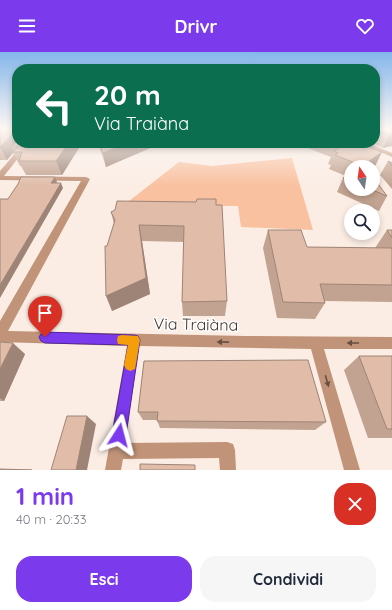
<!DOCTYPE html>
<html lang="it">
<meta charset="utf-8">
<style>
body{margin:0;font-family:Quicksand,sans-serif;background:#f6f6f7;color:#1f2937;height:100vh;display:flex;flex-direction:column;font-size:15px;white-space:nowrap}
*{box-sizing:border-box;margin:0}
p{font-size:13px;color:#747a83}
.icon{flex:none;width:22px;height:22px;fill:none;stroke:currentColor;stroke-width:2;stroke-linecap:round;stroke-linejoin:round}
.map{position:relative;height:418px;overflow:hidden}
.sheet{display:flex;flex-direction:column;background:#fff;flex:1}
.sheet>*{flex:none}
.guide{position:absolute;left:12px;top:12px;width:368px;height:84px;border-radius:16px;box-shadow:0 2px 6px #0003;background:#0b6e4f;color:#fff;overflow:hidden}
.needle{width:26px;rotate:347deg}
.tools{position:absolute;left:344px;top:108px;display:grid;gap:8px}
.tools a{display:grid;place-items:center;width:36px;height:36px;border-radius:50%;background:#fff;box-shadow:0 2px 6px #0003;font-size:20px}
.pin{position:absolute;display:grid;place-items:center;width:34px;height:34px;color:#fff;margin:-41px -17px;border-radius:50% 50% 50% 0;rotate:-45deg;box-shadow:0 0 4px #0007}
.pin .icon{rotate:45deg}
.me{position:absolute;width:44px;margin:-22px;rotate:9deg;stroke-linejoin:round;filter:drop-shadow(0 0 3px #0008)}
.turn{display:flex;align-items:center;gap:14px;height:84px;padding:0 16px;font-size:18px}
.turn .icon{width:52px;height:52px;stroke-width:2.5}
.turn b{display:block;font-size:28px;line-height:34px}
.round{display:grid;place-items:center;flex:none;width:42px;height:42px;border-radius:16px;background:#f6f6f7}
.summary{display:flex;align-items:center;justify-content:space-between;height:68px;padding:0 16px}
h1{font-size:24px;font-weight:700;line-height:30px;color:#7c3aed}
.cta{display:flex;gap:8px;margin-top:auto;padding:8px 16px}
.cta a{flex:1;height:46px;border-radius:16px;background:#7c3aed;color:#fff;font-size:16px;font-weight:700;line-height:46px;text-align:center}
.cta a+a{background:#f6f6f7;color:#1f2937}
header{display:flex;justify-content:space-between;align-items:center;height:52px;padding:0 16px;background:#7c3aed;color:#fff;font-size:18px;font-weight:700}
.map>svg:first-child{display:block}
.green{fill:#f9c1a0}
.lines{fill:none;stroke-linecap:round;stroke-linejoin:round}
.minor{fill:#c19378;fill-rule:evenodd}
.wall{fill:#c2a391}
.shaded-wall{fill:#9e8476}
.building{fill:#e1bda9;stroke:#9e8476}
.oneway{fill:#674f41}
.route{fill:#7c3aed;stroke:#51269a}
.slow{fill:#f59e0b}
.labels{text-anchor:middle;stroke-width:3;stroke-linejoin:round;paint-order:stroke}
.near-street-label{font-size:16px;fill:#403229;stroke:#fff}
</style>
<header><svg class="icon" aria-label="menu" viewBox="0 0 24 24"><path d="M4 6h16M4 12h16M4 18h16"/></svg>Drivr<svg class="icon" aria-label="heart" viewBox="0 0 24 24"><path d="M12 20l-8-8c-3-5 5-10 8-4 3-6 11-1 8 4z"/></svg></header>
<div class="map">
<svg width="392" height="418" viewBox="0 0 392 418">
<rect width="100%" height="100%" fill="#fbede4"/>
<path class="green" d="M292,106L313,178L241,175L238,154L124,153L179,110L212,114Z"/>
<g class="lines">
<path class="minor" d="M24,91H30L4,124L86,125L90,127L8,279L245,284L392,285V297H324L360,418H344L311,297L139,294L125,391L227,390L233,392L235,398L236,418H220L219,406L123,407L121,418H105L127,294L0,290V269L81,129L0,128V119Z
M359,91H368L392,101V105Z"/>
</g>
<path class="wall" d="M0,76L17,91H82L62,123H26L21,114H20L13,101L7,108H0Z
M375,76H392V94L383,96L375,92L372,97L382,100L375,114L373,116V115H351V137H373L387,144L379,159L337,140L343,126L346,124L329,117L331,113L328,112L331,105L294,91H375Z
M98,91H162L106,115Z
M388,109L392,111V137L380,123Z
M196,150L227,249L225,264H183L182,250L184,190L142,189L150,242L112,259L107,194L114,172L111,160Z
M268,178L307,195L375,196L387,178H392V250L325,249V251L315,267L277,266L263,196Z
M0,290L25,302L4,349H0Z
M359,304H392V386H368L344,318Z
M144,309L326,370L315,378L160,376L157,368H143L138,360Z"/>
<path class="shaded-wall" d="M17,77V91L18,95H12L14,100H13V101L7,108L0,95Z
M392,82V94L383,96L390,83Z
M378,85L372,98L351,91H375V86Z
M69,91H82L62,123L56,109Z
M128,91H162L106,115L103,101Z
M345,91L336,100L339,92Z
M382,100L375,114L373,116V115H363L364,113Z
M55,125L57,130L53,136L51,131Z
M61,131L63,136L0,246V233Z
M139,173L142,189L150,242L112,259L106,244Z
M13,291L25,302L4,349L0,346V317Z
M87,364L96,372L87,418H76Z"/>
<path class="building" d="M0,76H17V77L0,95Z
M375,76H390L392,77V82L390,83L375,77Z
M17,89V91H69L56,109H19L22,100H13L18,95H12Z
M99,91H128L103,101Z
M336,91H355L382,100L364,113L366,115H357L360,113L335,103L338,101L334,99L345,91L339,92Z
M388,109L392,111V114Z
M351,120V129L343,126Z
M21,125H55L51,131H61L0,233V147H8L18,132Z
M373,125L387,144L370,137H373Z
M197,147H216V153H222L227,249L182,250L184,174L139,173L146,226L106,244L105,194H107L115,168L111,160L115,158L117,149L196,150Z
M268,178H301L307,195L392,196V233L320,232L325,251L283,250Z
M387,178H392V186Z
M0,290L13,291L0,317Z
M359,304H392V377H387Z
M308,308L326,370L157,369L158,360H138L144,309Z
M67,364H87L76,418H51Z
M140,412L195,413V418H140Z
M0,417L32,418H0Z"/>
<defs><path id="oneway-solid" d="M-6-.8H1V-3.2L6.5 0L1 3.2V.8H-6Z"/></defs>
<g class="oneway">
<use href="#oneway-solid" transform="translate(223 290) rotate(-179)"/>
<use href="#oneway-solid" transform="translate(353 291) rotate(180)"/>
<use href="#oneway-solid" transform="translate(327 329) rotate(74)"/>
</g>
<linearGradient id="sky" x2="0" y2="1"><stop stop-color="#84b6eb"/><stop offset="0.57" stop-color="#fdf7f3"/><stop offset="1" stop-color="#fdf7f3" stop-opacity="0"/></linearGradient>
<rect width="392" height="134" fill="url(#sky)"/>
<path class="route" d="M45,280L134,283L138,284L140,288L126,383L124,388L119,390L114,388L112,383L128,293L45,291L41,289L39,285L41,282Z"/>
<path class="slow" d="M122,283L138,284L140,288L135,317L130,319L126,317L124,313L128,293L118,292L117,288L118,284Z"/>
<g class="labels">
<g class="near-street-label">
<text transform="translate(196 272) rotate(1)" y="6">Via Traiàna</text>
</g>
</g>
</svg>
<div class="tools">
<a><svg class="needle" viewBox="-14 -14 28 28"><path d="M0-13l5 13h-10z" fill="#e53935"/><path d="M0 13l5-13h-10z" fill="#747a83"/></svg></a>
<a><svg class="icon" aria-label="search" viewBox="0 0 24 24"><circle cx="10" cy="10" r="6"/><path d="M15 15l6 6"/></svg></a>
</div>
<div class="pin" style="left:45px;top:285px;background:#d93025"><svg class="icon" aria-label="arrive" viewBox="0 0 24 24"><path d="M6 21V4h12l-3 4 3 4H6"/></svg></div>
<svg class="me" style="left:119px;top:383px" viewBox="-20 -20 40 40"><path d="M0-17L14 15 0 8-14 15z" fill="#7c3aed" stroke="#fff" stroke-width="4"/></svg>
<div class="guide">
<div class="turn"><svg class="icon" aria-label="left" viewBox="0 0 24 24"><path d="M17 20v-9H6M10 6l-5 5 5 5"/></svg><div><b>20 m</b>Via Traiàna</div></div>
</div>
</div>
<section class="sheet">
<div class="summary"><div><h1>1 min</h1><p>40 m · 20:33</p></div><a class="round" style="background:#d93025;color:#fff"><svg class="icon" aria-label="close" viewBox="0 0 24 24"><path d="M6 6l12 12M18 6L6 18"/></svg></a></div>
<div class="cta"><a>Esci</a><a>Condividi</a></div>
</section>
